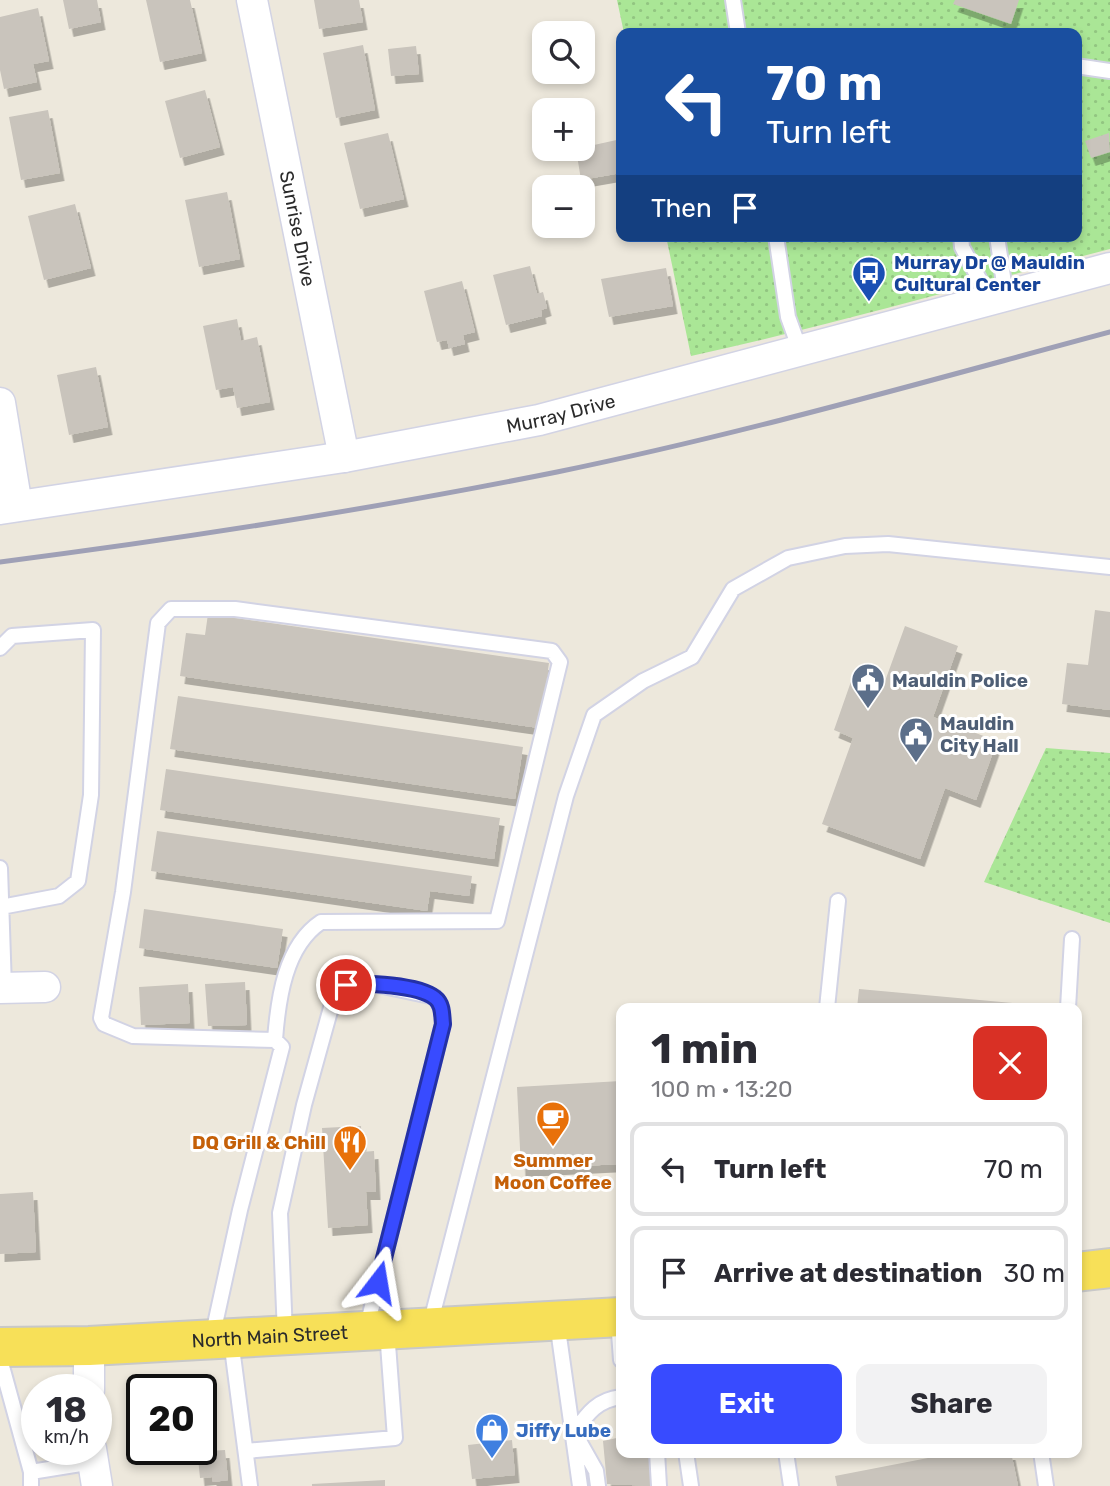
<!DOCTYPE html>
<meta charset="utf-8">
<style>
body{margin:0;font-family:Rubik,sans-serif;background:#f2f2f3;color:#2b2b33;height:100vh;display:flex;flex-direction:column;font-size:26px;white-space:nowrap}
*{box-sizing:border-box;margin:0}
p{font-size:23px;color:#7c7c81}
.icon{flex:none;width:38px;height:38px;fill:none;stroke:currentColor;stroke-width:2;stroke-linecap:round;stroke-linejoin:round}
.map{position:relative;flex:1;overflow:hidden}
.sheet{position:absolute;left:616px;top:1003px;width:466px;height:455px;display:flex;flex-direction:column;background:#fff;border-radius:14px;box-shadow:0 4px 10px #0003}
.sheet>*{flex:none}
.hud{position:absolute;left:616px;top:28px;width:466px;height:214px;border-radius:14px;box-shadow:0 4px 10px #0003;background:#1a4fa0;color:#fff;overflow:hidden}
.fabs{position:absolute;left:532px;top:21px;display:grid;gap:14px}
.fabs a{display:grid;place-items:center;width:63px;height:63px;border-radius:14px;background:#fff;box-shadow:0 4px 10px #0003;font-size:35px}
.speed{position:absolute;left:21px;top:1374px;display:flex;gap:14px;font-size:35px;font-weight:700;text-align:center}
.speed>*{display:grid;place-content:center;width:91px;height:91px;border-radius:50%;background:#fff;box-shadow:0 4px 10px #0003;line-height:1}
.speed small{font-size:18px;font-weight:400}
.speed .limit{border:4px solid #111;border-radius:10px;background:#fff;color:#111}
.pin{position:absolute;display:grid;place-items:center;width:60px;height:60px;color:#fff;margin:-30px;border:4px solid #fff;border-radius:50%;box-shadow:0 2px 7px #0007}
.me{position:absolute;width:77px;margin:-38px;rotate:14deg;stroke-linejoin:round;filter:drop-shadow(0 0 5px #0008)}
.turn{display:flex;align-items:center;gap:24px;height:147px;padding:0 35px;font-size:32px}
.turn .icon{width:91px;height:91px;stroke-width:2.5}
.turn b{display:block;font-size:49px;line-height:60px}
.then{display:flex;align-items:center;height:66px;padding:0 35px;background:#0003;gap:14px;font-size:26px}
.round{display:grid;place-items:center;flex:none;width:74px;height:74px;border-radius:14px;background:#f2f2f3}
.head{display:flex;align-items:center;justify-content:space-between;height:119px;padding:0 35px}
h1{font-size:42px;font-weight:700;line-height:52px}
.cta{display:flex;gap:14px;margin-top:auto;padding:14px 35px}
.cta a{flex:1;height:80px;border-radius:14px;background:#384bff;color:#fff;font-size:28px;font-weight:700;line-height:80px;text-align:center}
.cta a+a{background:#f2f2f3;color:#2b2b33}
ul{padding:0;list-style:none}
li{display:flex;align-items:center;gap:21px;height:94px;margin:0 14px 10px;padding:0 21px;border:4px solid #e1e1e2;border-radius:14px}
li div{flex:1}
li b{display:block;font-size:26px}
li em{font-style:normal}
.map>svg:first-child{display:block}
.grass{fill:url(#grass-dots)}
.building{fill:#c9c4bc;filter:url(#shadow)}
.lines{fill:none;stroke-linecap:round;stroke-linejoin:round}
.service-casing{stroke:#d2d3e4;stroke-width:18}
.minor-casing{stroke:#d2d3e4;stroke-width:33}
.primary-casing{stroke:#c8c8c8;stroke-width:42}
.service{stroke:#fff;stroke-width:14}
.minor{stroke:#fff;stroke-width:30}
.primary{stroke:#f7e058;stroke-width:38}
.rail{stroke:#9fa0b6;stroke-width:5}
.route-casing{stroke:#2431a6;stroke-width:18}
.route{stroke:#384bff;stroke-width:12}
.labels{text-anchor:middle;stroke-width:6;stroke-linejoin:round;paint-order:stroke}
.street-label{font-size:19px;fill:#2b2b2b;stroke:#fff}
.transit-label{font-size:19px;font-weight:bold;fill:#164399;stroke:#fff;text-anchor:start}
.service-label{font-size:19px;font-weight:bold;fill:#4e5e75;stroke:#fff;text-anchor:start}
.food-label{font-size:19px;font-weight:bold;fill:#c56008;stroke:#fff;text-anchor:end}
.shop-label{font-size:19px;font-weight:bold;fill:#366cbe;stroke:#fff;text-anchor:start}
</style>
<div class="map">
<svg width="1110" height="1486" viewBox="0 0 1110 1486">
<defs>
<pattern id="grass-dots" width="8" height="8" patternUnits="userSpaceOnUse" patternTransform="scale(1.75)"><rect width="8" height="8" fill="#aae696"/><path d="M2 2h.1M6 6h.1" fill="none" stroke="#92c581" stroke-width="1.8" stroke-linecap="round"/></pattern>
<filter id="shadow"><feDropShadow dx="4.5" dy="8" stdDeviation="0" flood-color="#0004"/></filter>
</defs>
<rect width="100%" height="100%" fill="#ede8dc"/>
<path class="grass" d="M617,0H1110V249C970,285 832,325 691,356L666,236H1076V33H624Z
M1046,748L1110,753V923L984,882Z"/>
<path class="building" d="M63,0H97L101,22L69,29Z
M146,0H190L202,53L160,62Z
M314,0H359L363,22L319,29Z
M955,0H1019L1011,24L953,4Z
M38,8L49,61L33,64L37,82L4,89L0,70V17Z
M363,45L375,110L336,118L323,53Z
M416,46L419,74L391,76L388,49Z
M205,90L220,147L180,158L165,101Z
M48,110L60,173L21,180L9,117Z
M388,133L404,199L360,209L344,143Z
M1109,133L1110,152L1091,158L1085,141Z
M621,139V173L581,180L576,149Z
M227,192L240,259L199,267L185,200Z
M75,204L91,268L44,280L28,216Z
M530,266L537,294L543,292L547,308L541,310L542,316L506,325L493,275Z
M666,268L673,306L609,317L601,279Z
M462,281L475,332L463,335L465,344L449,348L447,340L437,342L424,291Z
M237,319L241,341L257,337L270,402L237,408L233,387L216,390L203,326Z
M96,367L108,427L69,435L57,375Z
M1095,610L1110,612V710L1062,704L1067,663L1088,665Z
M208,614L549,663L539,728L180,676L186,633L205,635Z
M905,626L958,646L933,717L997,741L976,800L945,788L920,859L822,824L853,738L834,730L854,673L884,684Z
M178,696L523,747L515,799L170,749Z
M166,769L500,818L494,859L160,810Z
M157,831L472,876L469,896L430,891L427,911L151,871Z
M144,909L283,929L277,968L139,948Z
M245,982L247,1025L208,1026L205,984Z
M188,984L190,1023L141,1025L139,987Z
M859,989L1033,1005V1008H857Z
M621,1081V1164L521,1169L517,1087Z
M361,1126L362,1152L374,1151L376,1192H366L368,1225L328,1228L322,1128Z
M33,1192L36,1252L0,1254V1194Z
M621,1437V1452H648L655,1486L607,1484L603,1441Z
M512,1440L515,1475L472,1479L468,1445Z
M225,1450L228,1480L213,1482L212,1477L200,1478L198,1458L209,1457L208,1451Z
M959,1452H1011L1018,1486H837L835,1476Z
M385,1480V1486H312V1484Z"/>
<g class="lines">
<g class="service-casing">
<path id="service" d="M733,0L738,33
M1076,66L1110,71
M776,236L788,317L800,350
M961,236L962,247L991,301
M997,236L1006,297
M0,648L12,636L93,630L91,795L78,881L59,896L1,907
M0,868L4,988
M827,1008L838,901
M1068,1008L1072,939
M618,1319L621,1360
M557,1322L580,1486
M430,1325L566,796L594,715L643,681L692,657L733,589L788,558L845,546L888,544L1110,567
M285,1334L280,1213L304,1105L332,1004L346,985L364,982L435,997L442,1009L443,1024L366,1330
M212,1338L240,1210L282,1047L275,1040L133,1036L104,1024L101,1018L123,892L158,623L171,609H235L552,651L560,662L497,921L321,922C285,946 278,999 275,1040
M231,1340L250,1486
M0,1359L31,1472L93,1462
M246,1451L395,1438L387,1331
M657,1452L659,1486
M686,1452L691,1486
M786,1452L791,1486
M1041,1452L1046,1486
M31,1472V1486
M598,1486L596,1471L574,1432C588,1413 597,1400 621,1397"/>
</g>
<g class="minor-casing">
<g id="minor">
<path id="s1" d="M252,0L344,457"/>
<path d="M0,403L17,506"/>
<path id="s2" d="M0,509L344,457L539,420L1110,268"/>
<path d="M0,988L45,987"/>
<path d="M89,1346V1390"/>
<path d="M91,1449L97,1486"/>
</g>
</g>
<g class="primary-casing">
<g id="primary">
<path d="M1076,1272L1110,1268"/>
<path id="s3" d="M0,1347L89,1346L621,1317"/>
</g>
</g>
<use href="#service" class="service"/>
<use href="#minor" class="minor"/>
<use href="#primary" class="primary"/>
<path class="rail" d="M0,562C187,538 373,509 557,472C743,434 927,381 1110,332"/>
</g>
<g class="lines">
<g class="route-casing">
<path id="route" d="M346,985C365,982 419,985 435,998C443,1004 442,1015 443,1024L378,1282"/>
</g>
<use href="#route" class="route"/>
</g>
<defs>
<g id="bus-pin" transform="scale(1.75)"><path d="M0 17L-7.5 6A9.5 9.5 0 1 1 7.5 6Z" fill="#1a4fb4" stroke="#fff"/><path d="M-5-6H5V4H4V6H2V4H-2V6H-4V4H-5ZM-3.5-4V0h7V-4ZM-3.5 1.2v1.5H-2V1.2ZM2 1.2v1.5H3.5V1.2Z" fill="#fff"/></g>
<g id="civic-pin" transform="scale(1.75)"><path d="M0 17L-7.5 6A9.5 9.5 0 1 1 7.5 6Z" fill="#5c6f8a" stroke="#fff"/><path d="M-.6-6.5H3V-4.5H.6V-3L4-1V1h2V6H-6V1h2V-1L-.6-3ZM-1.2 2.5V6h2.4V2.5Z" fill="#fff"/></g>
<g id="cafe-pin" transform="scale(1.75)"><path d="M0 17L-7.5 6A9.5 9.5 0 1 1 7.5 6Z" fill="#e8710a" stroke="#fff"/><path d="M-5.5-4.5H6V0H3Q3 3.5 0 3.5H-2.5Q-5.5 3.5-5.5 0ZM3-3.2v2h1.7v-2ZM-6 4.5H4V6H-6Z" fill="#fff"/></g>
<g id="restaurant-pin" transform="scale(1.75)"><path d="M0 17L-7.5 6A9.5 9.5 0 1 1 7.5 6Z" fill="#e8710a" stroke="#fff"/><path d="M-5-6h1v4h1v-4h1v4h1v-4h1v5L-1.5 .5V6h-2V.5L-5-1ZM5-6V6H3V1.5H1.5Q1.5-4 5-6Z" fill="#fff"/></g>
<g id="shop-pin" transform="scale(1.75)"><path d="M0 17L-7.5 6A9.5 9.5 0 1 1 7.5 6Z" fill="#3f7fe0" stroke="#fff"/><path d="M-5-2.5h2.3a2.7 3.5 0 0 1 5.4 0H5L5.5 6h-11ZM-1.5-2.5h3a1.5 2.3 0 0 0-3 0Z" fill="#fff"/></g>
</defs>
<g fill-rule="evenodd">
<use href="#bus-pin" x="869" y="273"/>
<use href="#civic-pin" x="868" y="680"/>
<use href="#civic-pin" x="916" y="734"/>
<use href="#cafe-pin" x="553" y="1118"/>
<use href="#restaurant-pin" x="350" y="1142"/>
<use href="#shop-pin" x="492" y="1430"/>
</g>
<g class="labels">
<g class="street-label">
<text dy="7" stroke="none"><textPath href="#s1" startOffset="233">Sunrise Drive</textPath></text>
<text dy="7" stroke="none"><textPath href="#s2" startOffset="569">Murray Drive</textPath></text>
<text dy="7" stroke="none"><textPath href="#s3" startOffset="270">North Main Street</textPath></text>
</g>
<g class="transit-label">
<text x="894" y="269">Murray Dr @ Mauldin<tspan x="894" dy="22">Cultural Center</tspan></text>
</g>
<g class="service-label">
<text x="892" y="687">Mauldin Police</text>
<text x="940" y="730">Mauldin<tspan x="940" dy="22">City Hall</tspan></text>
</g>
<g class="food-label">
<text x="326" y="1149">DQ Grill &amp; Chill</text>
<text x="553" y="1167" text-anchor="middle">Summer<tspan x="553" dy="22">Moon Coffee</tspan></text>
</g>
<g class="shop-label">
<text x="516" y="1437">Jiffy Lube</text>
</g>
</g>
</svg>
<div class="fabs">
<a><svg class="icon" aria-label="search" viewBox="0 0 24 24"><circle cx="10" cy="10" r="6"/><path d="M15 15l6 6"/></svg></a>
<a>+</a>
<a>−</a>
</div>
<div class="speed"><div>18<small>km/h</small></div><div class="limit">20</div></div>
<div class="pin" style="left:346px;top:985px;background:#d93025"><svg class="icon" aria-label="arrive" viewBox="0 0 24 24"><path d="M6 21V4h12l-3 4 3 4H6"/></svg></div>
<svg class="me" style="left:378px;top:1282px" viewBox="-20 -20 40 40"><path d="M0-17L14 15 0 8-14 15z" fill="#384bff" stroke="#fff" stroke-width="4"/></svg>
<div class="hud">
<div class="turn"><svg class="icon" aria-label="left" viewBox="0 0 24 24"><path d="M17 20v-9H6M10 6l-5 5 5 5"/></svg><div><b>70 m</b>Turn left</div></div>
<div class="then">Then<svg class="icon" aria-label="arrive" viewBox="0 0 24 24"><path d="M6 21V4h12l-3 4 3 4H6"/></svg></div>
</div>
<section class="sheet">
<div class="head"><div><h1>1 min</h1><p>100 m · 13:20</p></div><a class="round" style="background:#d93025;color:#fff"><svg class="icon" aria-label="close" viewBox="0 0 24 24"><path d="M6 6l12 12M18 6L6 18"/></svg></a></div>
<ul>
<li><svg class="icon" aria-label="left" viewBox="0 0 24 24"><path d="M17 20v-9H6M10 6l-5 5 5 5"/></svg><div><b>Turn left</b></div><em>70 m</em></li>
<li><svg class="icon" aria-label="arrive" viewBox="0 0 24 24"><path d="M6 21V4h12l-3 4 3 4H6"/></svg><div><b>Arrive at destination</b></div><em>30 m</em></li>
</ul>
<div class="cta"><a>Exit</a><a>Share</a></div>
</section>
</div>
